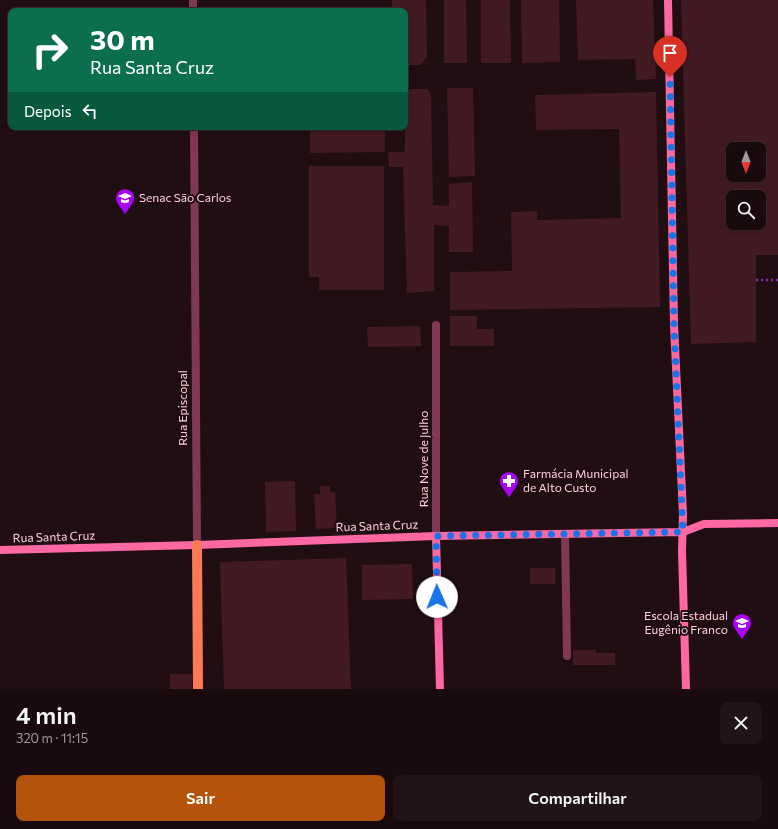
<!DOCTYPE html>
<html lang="pt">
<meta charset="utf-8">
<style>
body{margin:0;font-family:Commissioner,sans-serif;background:#221317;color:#f1f3f6;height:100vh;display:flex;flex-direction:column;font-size:15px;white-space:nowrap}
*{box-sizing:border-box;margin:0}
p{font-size:13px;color:#9f9a9e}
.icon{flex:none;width:22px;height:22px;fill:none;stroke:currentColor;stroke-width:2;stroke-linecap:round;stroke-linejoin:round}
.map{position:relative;height:689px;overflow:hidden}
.side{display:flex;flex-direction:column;background:#190a0e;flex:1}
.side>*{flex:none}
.banner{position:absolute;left:8px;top:8px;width:400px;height:122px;border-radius:8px;box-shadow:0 2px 6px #0003,0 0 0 1px #372b2e;background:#0b6e4f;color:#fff;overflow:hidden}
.needle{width:26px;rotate:180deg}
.tools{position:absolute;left:726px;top:142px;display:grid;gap:8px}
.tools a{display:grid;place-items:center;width:40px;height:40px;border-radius:8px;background:#190a0e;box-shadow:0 2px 6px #0003,0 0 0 1px #372b2e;font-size:20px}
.pin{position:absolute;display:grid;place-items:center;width:34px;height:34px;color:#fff;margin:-41px -17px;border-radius:50% 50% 50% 0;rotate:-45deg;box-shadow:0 0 4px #0007}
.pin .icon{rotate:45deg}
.me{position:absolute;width:44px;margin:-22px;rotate:359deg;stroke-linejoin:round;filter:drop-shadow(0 0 3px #0008)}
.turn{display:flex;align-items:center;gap:14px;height:84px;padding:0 16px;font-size:18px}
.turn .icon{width:52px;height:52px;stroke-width:2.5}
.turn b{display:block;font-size:28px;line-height:34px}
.then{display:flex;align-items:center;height:38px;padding:0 16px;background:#0003;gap:8px;font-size:15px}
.round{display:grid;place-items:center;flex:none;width:42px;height:42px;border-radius:8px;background:#221317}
.overview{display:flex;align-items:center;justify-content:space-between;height:68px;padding:0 16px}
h1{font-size:24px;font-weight:600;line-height:30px}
.button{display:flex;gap:8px;margin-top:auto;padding:8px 16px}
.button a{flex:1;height:46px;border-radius:8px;background:#b45309;color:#fff;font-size:16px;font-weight:600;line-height:46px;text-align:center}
.button a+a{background:#221317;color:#f1f3f6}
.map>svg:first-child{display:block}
.building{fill:#421a22;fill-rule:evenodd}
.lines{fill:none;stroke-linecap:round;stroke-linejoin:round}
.path{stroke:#7430b1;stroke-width:2.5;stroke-dasharray:2 3;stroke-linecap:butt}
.minor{stroke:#803954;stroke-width:8}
.tertiary{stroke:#803954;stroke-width:8}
.secondary{stroke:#fd67a2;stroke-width:8}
.primary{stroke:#fd7a57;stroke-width:10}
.route{stroke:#1a73e8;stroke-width:7;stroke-dasharray:0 12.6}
.labels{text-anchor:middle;stroke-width:4;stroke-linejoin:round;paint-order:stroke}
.poi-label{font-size:12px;fill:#fecfdd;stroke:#210e12;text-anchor:start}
.street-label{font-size:12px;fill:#fecfdd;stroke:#210e12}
</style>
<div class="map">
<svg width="778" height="689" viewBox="0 0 778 689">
<rect width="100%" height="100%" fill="#210e12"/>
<path class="building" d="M392,0H426L427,56L421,65H405V11H392Z
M444,0H466L467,63H444Z
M481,0H510L511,63H481Z
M521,0H559L560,62L522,63Z
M576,0H653L656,79L636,80L635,59L578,60Z
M681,0H778V255H756V342L691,344ZM733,149H759V175H733ZM733,197H759V223H733Z
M447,88H473L475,176L449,177Z
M405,89H427L431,94L433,205L449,206V184L472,182L473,252H449V226L434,225V291L407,293L403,167H389L388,152H405Z
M656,92L660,307L450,310V272L512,271L511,212L537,211V220L621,218L619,129L536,130L535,95Z
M310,127H385V152L310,153Z
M309,166H384V290H319V277H309Z
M450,316H477V329H494V346H450Z
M420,326L421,346L368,347L367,327Z
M295,481L296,531L266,532L265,482Z
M320,486H330V492H335L337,528L316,529L314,494H320Z
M346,558L351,689H224L220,562Z
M412,564L413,599L362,600V565Z
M530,568H555V584H530Z
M573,650H596V653H615V665H573Z
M170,674H192V689H170Z"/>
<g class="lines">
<path class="path" d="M756,280H778"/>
<path class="minor" d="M436,325V536
M565,534L567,656"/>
<path class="tertiary" d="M193,0V11
M194,127L197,545"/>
<path class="secondary" d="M668,0L674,325L683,514L682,551L686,689
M436,536L440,689
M0,550L197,545L436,536L683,532L704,524L778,523"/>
<path class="primary" d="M197,545L198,689"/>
</g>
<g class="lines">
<path class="route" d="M437,597L436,536L683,532L674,325L670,77"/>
</g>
<defs>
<g id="university-pin" transform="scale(1)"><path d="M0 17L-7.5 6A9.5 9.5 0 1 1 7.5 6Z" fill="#a904f5" stroke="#210e12"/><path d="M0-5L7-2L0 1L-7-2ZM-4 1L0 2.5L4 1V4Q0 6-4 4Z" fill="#fff"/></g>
<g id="pharmacy-pin" transform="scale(1)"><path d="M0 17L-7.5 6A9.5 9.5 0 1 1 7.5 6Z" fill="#a904f5" stroke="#210e12"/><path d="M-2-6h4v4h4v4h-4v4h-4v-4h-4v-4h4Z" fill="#fff"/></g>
<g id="school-pin" transform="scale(1)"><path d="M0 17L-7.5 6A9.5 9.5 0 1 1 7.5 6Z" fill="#a904f5" stroke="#210e12"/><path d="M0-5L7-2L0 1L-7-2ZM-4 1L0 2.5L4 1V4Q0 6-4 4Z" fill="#fff"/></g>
</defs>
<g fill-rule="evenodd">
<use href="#university-pin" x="125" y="198"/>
<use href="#pharmacy-pin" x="509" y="481"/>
<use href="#school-pin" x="742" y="623"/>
</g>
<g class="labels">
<g class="poi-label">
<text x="139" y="202">Senac São Carlos</text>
<text x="523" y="478">Farmácia Municipal<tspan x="523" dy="14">de Alto Custo</tspan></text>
<text x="728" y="620" text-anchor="end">Escola Estadual<tspan x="728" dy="14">Eugênio Franco</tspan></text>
</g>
<g class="street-label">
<text transform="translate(183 408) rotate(-90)" y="4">Rua Episcopal</text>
<text transform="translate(424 459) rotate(-90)" y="4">Rua Nove de Julho</text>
<text transform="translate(377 526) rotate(-2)" y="4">Rua Santa Cruz</text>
<text transform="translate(54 537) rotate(-2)" y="4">Rua Santa Cruz</text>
</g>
</g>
</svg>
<div class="tools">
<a><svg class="needle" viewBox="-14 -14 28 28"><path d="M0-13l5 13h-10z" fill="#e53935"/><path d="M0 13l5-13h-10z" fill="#9f9a9e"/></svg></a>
<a><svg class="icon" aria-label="search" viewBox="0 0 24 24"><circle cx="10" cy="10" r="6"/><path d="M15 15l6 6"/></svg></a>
</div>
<div class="pin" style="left:670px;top:77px;background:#d93025"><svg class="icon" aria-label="arrive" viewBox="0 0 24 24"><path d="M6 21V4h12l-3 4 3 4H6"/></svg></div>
<svg class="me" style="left:437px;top:597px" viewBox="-20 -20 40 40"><circle r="19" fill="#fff"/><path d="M0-13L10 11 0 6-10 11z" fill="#1a73e8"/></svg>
<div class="banner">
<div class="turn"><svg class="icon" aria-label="right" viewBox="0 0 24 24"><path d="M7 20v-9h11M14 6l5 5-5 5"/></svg><div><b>30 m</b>Rua Santa Cruz</div></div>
<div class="then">Depois<svg class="icon" aria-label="left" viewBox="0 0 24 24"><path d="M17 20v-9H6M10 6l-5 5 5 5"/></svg></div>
</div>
</div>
<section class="side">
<div class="overview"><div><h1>4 min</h1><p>320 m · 11:15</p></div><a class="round"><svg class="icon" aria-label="close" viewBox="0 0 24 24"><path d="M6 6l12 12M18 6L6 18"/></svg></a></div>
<div class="button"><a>Sair</a><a>Compartilhar</a></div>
</section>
